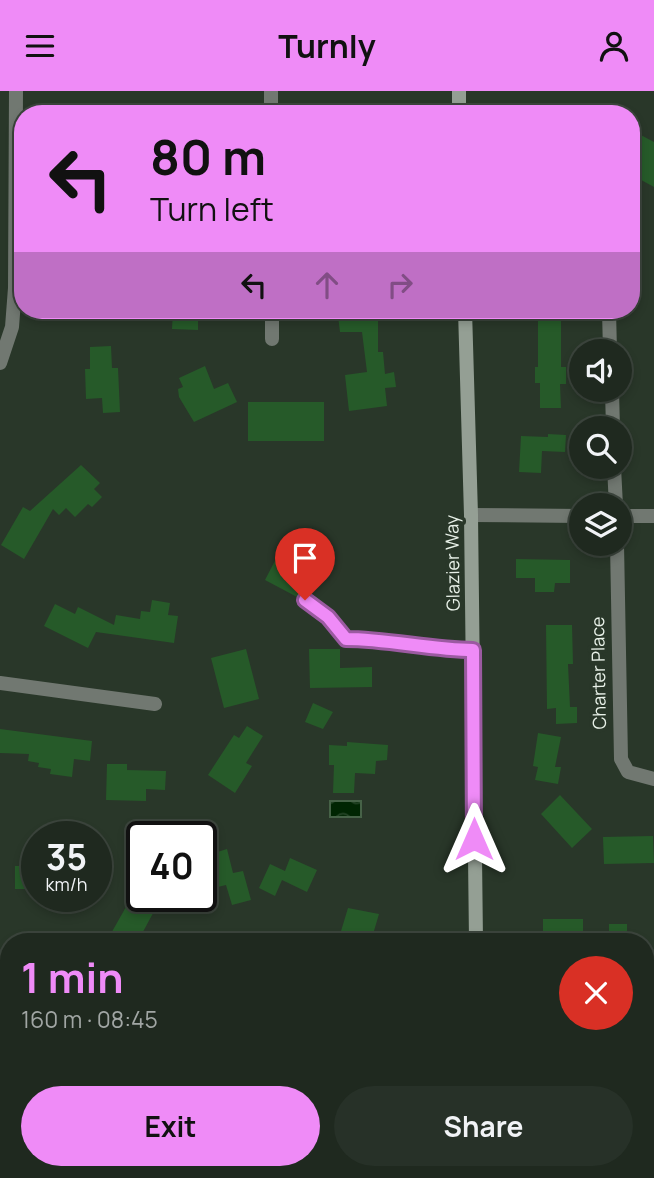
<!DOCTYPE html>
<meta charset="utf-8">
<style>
body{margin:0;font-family:Manrope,sans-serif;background:#273128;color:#f1f3f6;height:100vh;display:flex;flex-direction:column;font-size:26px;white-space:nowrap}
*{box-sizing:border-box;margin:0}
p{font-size:23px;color:#a1a6a4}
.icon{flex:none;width:38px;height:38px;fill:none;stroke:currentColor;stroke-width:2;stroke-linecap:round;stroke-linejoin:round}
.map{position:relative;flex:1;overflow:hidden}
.side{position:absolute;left:0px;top:842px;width:654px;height:247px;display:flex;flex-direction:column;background:#1f291f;border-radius:28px 28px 0 0;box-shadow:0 4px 10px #0003,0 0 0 2px #3c453d}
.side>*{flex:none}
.banner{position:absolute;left:14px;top:14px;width:626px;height:214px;border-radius:28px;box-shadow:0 4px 10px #0003,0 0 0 2px #3c453d;background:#ef8bf7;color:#111;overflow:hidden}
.buttons{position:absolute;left:569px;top:248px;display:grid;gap:14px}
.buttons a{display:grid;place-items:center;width:63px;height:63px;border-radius:50%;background:#1f291f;box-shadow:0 4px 10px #0003,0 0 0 2px #3c453d;font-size:35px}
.speed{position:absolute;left:21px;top:730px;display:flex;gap:14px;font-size:35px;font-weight:700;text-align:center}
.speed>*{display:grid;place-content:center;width:91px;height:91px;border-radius:50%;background:#1f291f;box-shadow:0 4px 10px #0003,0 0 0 2px #3c453d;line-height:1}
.speed small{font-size:18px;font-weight:400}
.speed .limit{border:4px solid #111;border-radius:10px;background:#fff;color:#111}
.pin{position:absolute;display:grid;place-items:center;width:60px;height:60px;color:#fff;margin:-72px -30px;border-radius:50% 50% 50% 0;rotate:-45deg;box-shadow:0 0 7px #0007}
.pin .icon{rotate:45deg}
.me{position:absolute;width:77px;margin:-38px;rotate:0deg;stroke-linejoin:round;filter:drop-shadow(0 0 5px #0008)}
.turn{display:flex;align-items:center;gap:24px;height:147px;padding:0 21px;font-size:32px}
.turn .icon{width:91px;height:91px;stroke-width:2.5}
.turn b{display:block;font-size:49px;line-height:60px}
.lanes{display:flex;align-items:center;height:66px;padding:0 21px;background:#0003;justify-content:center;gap:35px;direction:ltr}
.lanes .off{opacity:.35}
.round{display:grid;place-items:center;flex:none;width:74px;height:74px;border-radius:37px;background:#273128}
.headline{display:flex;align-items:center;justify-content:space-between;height:119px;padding:0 21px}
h1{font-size:42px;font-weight:700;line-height:52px;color:#ef8bf7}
.primary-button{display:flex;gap:14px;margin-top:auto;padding:14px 21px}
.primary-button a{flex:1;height:80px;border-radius:42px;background:#ef8bf7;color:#111;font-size:28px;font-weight:700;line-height:80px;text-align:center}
.primary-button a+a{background:#273128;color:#f1f3f6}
header{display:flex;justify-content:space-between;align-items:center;height:91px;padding:0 21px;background:#ef8bf7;color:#111;font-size:32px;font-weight:700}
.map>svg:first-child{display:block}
.water{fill:url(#water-waves);stroke:#466247;stroke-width:2}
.building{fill:#265a29}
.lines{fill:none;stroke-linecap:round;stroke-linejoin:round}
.lane{stroke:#717871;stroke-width:7}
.street{stroke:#717871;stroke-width:14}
.secondary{stroke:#949f94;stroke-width:14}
.route-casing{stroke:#9b5aa1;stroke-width:18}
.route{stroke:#ef8bf7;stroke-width:12}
.labels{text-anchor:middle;stroke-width:7;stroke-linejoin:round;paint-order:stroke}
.street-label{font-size:18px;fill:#e8f1e8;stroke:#293729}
</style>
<header><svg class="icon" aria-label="menu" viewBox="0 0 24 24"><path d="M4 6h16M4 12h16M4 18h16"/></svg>Turnly<svg class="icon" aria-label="person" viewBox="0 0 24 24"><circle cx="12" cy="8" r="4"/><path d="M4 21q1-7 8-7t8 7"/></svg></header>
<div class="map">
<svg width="654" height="1087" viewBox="0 0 654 1087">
<defs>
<pattern id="water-waves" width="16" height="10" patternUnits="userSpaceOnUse" patternTransform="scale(1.75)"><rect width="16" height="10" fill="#002502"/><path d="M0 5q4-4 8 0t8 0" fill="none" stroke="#254527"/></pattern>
</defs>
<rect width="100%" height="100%" fill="#293729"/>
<path class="water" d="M330,710H361V726H330Z"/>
<path class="building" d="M637,42L654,51V96L632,84V52Z
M173,219H198V239L172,238Z
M352,219H378V261H383L385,283L394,281L396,296L385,297L387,315L349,320L345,284L367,281L362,241H340L338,225H352Z
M538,219H561V276H566V293H560L561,317H540V292H535V276H538Z
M111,255L112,277H118L120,321L103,322L102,307L86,308L85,278H90V256Z
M205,275L214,298L228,292L237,311L194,331L179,306L178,298L183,296L179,287Z
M248,311H324V350H248Z
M548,343L566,344L565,361L542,360L541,382L519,381L521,345L548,346Z
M81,374L100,392L94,398L102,406L92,416L88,413L75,426L66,417L59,424L53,418L24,468L1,454L23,416L30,420Z
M294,446L320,459L306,486L311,488L299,507L265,489L281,458L286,461Z
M516,468L570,469V492H555L554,501H535V487H516Z
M152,509L170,512L168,524L178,525L174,552L96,541L88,557L44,535L55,513L75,523L78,516L114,534L116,524L140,528L141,520L150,521Z
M546,534H572L573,573H568L570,616H577V632L556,633V617L547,618Z
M246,558L259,608L224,617L211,567Z
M309,558H340V577L372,576V596L310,597Z
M313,612L333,621L323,638L305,631Z
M247,635L263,645L246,672L252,675L235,702L208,684L234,644L239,647Z
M0,638L92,650L90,670L74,668L72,686L50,683L51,678L38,676L39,672L28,670L29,663L0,662Z
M538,642L561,646L555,676H561L558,693L535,689L538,676L533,675Z
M347,651L388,654L387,669L376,670L375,683L355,682L354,702H333L334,674H329V654L347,655Z
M107,673H127V679L166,680L165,699L146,698V710L106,709Z
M560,704L592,738L572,757L541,723Z
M653,745L654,772L604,773L603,746Z
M227,758L233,782L243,780L251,809L232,814L226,794L201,800V771L215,767L214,762Z
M37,766V798H15V775H23V767Z
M290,767L317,779L307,801L282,789L275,805L259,797L270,773L285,780Z
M135,800L158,813L138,850H117L109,846Z
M348,817L379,823L371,850H338Z
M543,828H583V846H572V850H543Z
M609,833H627V850H609Z"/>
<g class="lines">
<path class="lane" d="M305,509L328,526L346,548C389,549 431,559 472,559
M646,896L654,894"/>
<path class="street" d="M271,0V23
M272,219V248
M609,219L610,261
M0,272L12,236L15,197L16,0
M612,299L613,338
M614,376L616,415
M471,424L581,425
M620,425H654
M617,453L621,668L628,681L654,688
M0,592L155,613
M0,964L9,966
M646,1041L654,1050
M171,1080L175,1087
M320,1080L322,1087
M615,1080C629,1087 643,1087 654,1073
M142,1087L152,1080"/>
<path class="secondary" d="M459,0V23
M465,219L471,424L476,850
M481,1080V1087"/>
</g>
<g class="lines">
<g class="route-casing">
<path id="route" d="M305,509L328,526L346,548C389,548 431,559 473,559L474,748"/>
</g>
<use href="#route" class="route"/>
</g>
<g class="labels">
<g class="street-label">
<text transform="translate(453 472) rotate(-91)" y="6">Glazier Way</text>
<text transform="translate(599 582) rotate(-91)" y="6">Charter Place</text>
</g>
</g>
</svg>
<div class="buttons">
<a><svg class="icon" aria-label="sound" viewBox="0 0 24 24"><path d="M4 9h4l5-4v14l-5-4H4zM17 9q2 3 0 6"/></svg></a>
<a><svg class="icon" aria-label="search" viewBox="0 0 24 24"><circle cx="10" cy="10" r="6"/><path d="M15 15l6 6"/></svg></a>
<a><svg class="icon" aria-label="layers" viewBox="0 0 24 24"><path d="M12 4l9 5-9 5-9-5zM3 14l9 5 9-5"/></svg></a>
</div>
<div class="speed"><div>35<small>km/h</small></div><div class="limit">40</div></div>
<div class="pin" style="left:305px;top:509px;background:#d93025"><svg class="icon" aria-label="arrive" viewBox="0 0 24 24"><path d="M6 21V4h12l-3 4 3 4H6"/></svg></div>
<svg class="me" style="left:474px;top:748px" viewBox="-20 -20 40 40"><path d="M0-17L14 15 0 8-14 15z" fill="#ef8bf7" stroke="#fff" stroke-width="4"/></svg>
<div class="banner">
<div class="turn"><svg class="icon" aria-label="left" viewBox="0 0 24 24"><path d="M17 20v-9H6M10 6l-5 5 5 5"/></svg><div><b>80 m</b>Turn left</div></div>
<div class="lanes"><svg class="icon" aria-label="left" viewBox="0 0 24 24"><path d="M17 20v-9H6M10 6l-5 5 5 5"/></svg><svg class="icon off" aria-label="ahead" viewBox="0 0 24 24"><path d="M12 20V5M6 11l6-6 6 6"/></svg><svg class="icon off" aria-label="right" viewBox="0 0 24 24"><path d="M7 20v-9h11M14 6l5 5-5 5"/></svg></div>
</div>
<section class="side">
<div class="headline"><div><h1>1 min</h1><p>160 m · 08:45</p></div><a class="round" style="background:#d93025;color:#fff"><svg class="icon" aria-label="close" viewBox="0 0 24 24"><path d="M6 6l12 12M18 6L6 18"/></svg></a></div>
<div class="primary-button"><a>Exit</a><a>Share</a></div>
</section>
</div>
